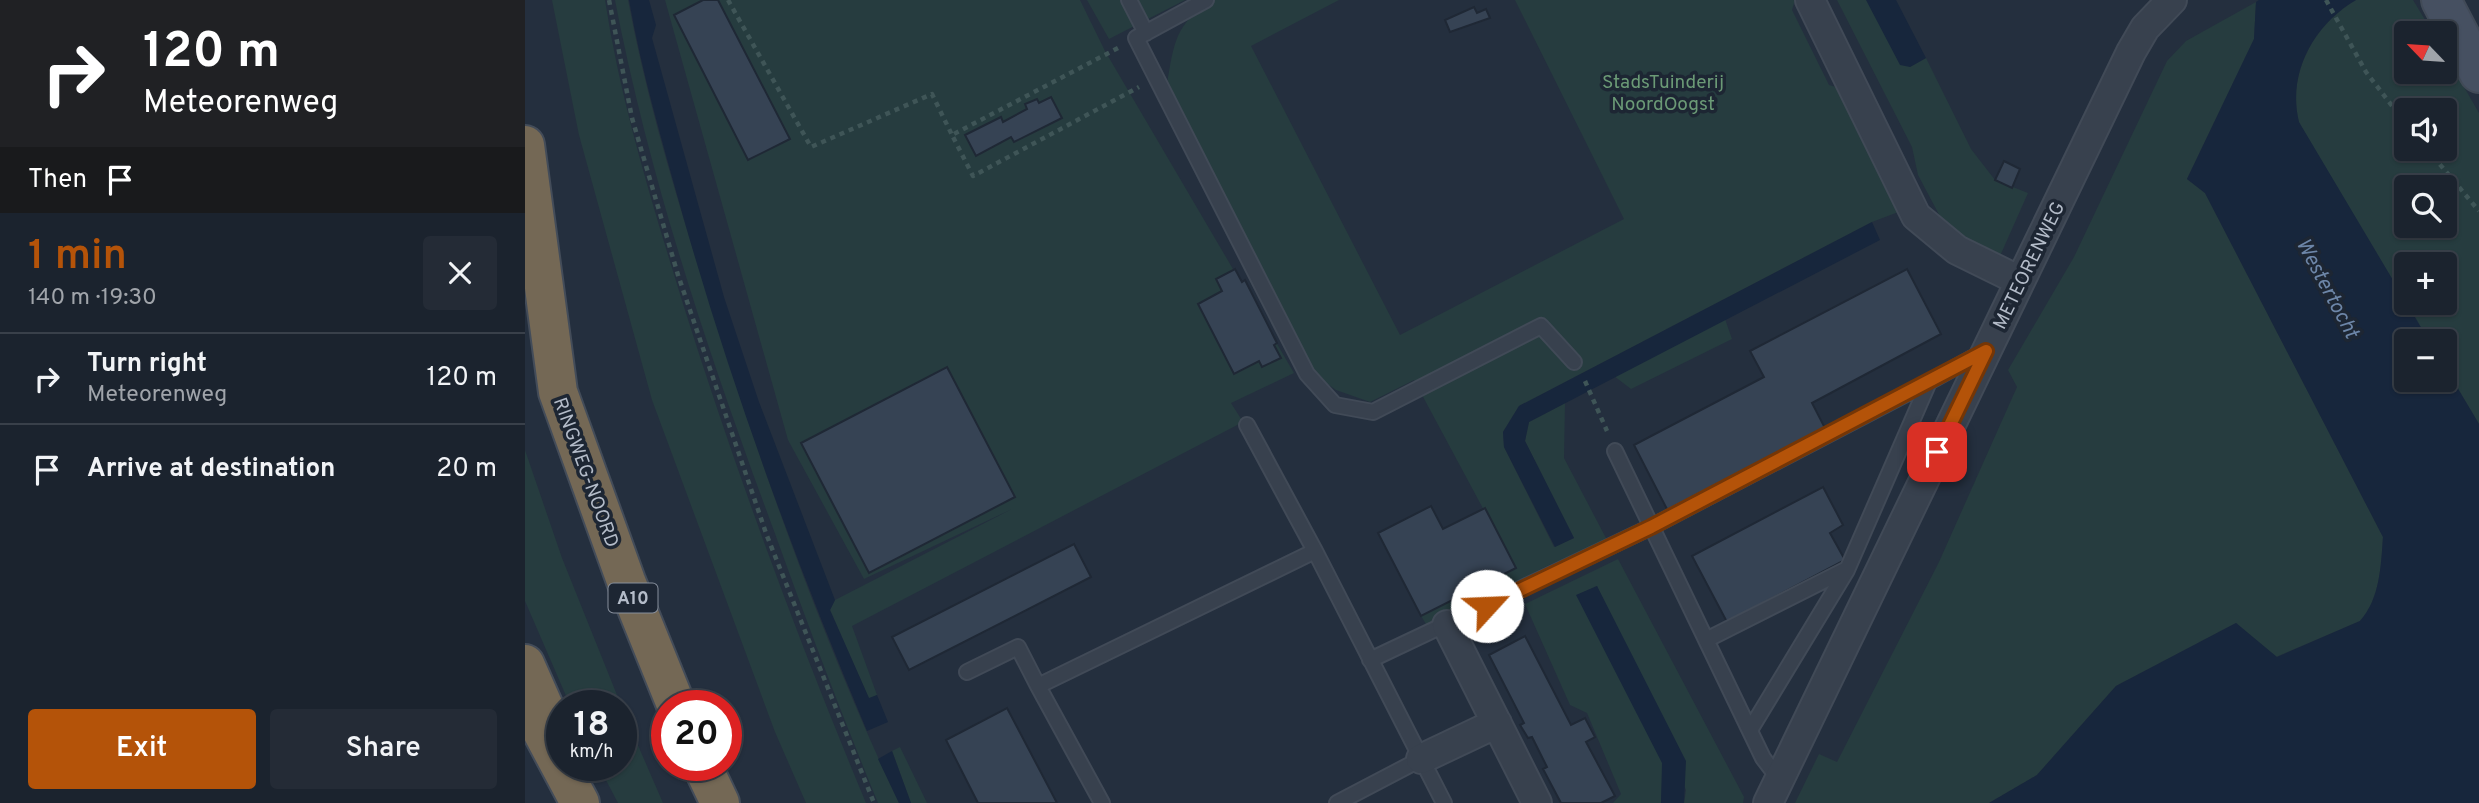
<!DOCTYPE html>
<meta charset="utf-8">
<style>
body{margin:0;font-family:Overpass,sans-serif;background:#242b36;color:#f1f3f6;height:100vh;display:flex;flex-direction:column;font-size:26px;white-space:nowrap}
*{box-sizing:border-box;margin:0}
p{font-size:23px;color:#a0a4aa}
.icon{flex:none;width:38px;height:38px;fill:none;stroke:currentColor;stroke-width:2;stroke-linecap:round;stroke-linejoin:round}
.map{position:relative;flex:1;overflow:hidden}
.drawer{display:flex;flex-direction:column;background:#1b232e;width:525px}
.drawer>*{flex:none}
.banner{background:#202124;color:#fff;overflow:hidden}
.needle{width:46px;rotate:295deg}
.tools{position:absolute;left:1869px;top:21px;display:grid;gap:14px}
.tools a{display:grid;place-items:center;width:63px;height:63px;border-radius:7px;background:#1b232e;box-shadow:0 2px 5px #0004,0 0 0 2px #39404a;font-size:35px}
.speed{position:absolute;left:21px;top:690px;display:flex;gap:14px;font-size:35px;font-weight:700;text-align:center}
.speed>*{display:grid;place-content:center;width:91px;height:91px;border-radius:50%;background:#1b232e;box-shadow:0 2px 5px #0004,0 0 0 2px #39404a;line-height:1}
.speed small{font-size:18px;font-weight:400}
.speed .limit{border:10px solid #d22;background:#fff;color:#111}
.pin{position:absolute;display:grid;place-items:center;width:60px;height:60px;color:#fff;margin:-30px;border-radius:14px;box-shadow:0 4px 10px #0006}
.me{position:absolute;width:77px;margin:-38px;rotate:65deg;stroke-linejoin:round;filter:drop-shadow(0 0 5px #0008)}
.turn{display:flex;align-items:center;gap:24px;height:147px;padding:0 28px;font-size:32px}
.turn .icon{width:91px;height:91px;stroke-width:2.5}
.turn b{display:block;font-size:49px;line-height:60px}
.then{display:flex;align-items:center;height:66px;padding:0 28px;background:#0003;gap:14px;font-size:26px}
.round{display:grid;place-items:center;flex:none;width:74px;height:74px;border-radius:7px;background:#242b36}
.headline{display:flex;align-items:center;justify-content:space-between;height:119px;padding:0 28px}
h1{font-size:42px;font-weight:600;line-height:52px;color:#b45309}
.action{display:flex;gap:14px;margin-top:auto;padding:14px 28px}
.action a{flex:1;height:80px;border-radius:7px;background:#b45309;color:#fff;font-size:28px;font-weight:600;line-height:80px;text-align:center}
.action a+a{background:#242b36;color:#f1f3f6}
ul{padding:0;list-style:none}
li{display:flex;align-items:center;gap:21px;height:91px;padding:0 28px;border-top:2px solid #39404a}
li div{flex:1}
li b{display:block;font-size:26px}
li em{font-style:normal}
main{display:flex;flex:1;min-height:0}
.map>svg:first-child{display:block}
.green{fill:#263c3f;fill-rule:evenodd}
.water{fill:#17263c}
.building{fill:#364354;stroke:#1f2835;stroke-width:2}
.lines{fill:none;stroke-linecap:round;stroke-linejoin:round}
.lane-casing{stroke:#414a57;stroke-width:18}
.street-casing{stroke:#414a57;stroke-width:32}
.secondary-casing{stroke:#414a57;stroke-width:42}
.highway-casing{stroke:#434c59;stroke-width:42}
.path{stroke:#3f5557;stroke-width:4.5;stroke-dasharray:5 5;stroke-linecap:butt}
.lane{stroke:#38414e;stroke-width:14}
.street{stroke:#38414e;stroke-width:28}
.secondary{stroke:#465061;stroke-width:38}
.highway{stroke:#746855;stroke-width:38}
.route-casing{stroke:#753606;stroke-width:18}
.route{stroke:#b45309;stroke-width:12}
.labels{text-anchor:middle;stroke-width:7;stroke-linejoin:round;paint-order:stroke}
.shield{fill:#1d2633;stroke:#878f9c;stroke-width:2}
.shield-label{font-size:18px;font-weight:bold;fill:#b4bcc9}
.park-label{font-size:19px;fill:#6b9a76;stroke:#1d2633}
.street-label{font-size:19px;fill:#b4bcc9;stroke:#1d2633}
.water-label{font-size:21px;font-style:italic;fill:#6d86a8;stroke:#1d2633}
</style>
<main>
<section class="drawer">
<div class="banner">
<div class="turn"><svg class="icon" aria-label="right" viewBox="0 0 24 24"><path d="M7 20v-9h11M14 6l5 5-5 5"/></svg><div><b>120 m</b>Meteorenweg</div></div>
<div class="then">Then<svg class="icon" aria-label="arrive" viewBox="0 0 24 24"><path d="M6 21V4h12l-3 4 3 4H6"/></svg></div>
</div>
<div class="headline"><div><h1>1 min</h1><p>140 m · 19:30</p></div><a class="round"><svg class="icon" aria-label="close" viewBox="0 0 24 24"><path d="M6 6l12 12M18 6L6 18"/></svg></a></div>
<ul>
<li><svg class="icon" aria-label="right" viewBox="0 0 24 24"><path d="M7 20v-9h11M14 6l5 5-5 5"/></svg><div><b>Turn right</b><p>Meteorenweg</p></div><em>120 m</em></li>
<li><svg class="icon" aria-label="arrive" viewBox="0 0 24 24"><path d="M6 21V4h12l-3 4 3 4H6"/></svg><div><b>Arrive at destination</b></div><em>20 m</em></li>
</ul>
<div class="action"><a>Exit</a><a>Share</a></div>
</section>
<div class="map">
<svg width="1954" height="803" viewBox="0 0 1954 803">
<rect width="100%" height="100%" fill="#242f3e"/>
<path class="green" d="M27,0H80C96,105 128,206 159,307C212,475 273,640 341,803H281L250,732L127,400L54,135Z
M90,0H103C122,101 152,199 183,297C236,468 298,641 374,803H353C316,713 282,623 249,531C185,358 125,182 90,0Z
M140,0H555L580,51L769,373L706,403L718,422L327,626L352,695L344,699L305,610L310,600L487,509L339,579L263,440Z
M562,0H660L584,39Z
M688,0H814L726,46L875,335L1099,219L990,0H1270L1267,10L1304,85L1318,89L1376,211L1347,222L994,406L978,432L979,447L1029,547L1049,538L1000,441L1004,422L1040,403L1039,458L1082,540L1022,566L903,627L896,616L990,568L889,380L845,402L811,390L792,376L642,84C649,43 650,23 688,0Z
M1312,0H1342L1385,67L1401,58L1446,149L1470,180L1503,193L1475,256L1443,241L1418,222L1393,175L1387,147Z
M1831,0H1888L1908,33H1881V72H1920V54L1954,113V424L1920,367V341H1904L1882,303H1920V264H1881V302L1774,123C1762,74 1788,25 1831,0ZM1881,110H1920V149H1881ZM1881,187H1920V226H1881Z
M1731,2L1729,39L1662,179L1680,193L1858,537C1856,566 1855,599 1835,621L1751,657L1711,623L1591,686L1512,775L1464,803H1270L1294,754L1312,762L1414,562L1492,387L1483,370L1549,257L1642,61L1661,41Z
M1200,319L1207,339L1106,389L1089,376Z
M0,450L37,558L96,705H45L0,601Z
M1093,559L1219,797L1218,803H1159L1161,790L1072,586L1052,595L1138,763L1136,803H1088L1096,794L1062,713L1045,705L1000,604Z
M96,706L138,803H93L73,765H96Z
M375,747L402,803H386L367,751Z"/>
<path class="water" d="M104,0H124L131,25L127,38L199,297L234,402L310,600L305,610L344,698L352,695L363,722L342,731C271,563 208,392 158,216C138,144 117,74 104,0Z
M1341,0H1371L1401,58L1385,67L1375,65Z
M1734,0H1831C1788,25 1762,74 1774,122L1904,341H1881V380H1920V367L1954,424V803H1464L1512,775L1591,686L1711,623L1752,657L1835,621C1855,599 1856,566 1858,537L1680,193L1662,179L1729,39L1731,2Z
M1347,222L1355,240L1004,422L1000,441L1049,538L1030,547L979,447L978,432L994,406Z
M1072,586L1161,761L1159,803H1136L1137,763L1051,595Z
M367,751L386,803H374L353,759Z"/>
<path class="building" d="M178,0H193L265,139L223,160L149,15Z
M949,7L952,13L961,9L965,18L925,32L920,20Z
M526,97L537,118L489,142L486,137L451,156L440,135L476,117L478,122L502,109L500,104L512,99L514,103Z
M1479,161L1495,169L1487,188L1470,180Z
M710,269L717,282L720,280L752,343L749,345L756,358L737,367L734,361L709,374L673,304L697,291L691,279Z
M1382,269L1416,334L1287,403L1301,430L1144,513L1109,445L1239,377L1225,351Z
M422,367L490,497L344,573L276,443Z
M1298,487L1318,525L1305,533L1320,560L1202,622L1167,556Z
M906,506L918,529L960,508L991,568L896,616L853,533Z
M549,544L566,577L384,670L367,637Z
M1000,636L1046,725L1060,718L1070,737L1061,742L1090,796L1076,803H1036L1018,769L1022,767L1007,737L1003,738L995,725L999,723L964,655Z
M482,708L532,803H453L421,740Z"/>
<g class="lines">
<g class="lane-casing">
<path id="lane" d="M604,0L621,33
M681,0L611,38L782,374L810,405L848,412L1016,326L1049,362
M722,425L790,551
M1090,451L1238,758L1254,779
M1181,640L1320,570
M845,660L1126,527L1404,382
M442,672L493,647L513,686L790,551L919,803
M513,686L577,803
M1225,730L1322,570L1404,382L1456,353
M812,803L896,759"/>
</g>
<g class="street-casing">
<path id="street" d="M1285,0L1391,216L1432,250L1495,281
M922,625L1012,803
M896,759L972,723
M1243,803L1606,52L1620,28L1647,0"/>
</g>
<g class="secondary-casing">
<path id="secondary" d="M1916,0L1954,73"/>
</g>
<g class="highway-casing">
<path id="highway" d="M0,145L33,392L101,581L151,705
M0,664L26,723
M0,700L55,803
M177,765L195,803"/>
</g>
<path class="path" d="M84,0L107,118L153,275L242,536L349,803
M203,0L286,147L407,94L427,135
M1801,0L1841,72L1881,124
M593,48L427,135L448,176L614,87
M1902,149L1954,211
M1060,381L1082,431"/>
<use href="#lane" class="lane"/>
<use href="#street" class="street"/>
<use href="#secondary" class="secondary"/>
<use href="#highway" class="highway"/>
</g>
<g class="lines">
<g class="route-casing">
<path id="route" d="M962,606L1126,527L1461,351L1412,452"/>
</g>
<use href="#route" class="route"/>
</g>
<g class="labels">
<rect class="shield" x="83.5" y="583.5" width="49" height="29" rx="5"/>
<g class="shield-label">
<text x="108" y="604">A10</text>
</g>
<g class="park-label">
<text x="1138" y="88">StadsTuinderij<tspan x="1138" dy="22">NoordOogst</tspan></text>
</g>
<g class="street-label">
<text transform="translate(1503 265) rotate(-64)" y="7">METEORENWEG</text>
<text transform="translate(62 472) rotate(70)" y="7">RINGWEG-NOORD</text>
</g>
<g class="water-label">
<text transform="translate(1803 288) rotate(62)" y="7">Westertocht</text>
</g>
</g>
</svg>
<div class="tools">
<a><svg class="needle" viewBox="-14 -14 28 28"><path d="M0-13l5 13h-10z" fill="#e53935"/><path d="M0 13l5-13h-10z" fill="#a0a4aa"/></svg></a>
<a><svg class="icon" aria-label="sound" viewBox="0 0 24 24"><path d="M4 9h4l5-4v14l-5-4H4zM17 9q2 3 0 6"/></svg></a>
<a><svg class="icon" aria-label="search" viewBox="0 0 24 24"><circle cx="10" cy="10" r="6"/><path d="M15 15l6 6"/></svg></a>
<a>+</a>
<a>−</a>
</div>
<div class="speed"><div>18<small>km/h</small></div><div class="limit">20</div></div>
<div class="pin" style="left:1412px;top:452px;background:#d93025"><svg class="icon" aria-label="arrive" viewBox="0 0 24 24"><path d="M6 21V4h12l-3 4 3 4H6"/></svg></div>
<svg class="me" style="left:962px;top:606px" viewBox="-20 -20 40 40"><circle r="19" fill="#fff"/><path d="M0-13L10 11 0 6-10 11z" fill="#b45309"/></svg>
</div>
</main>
